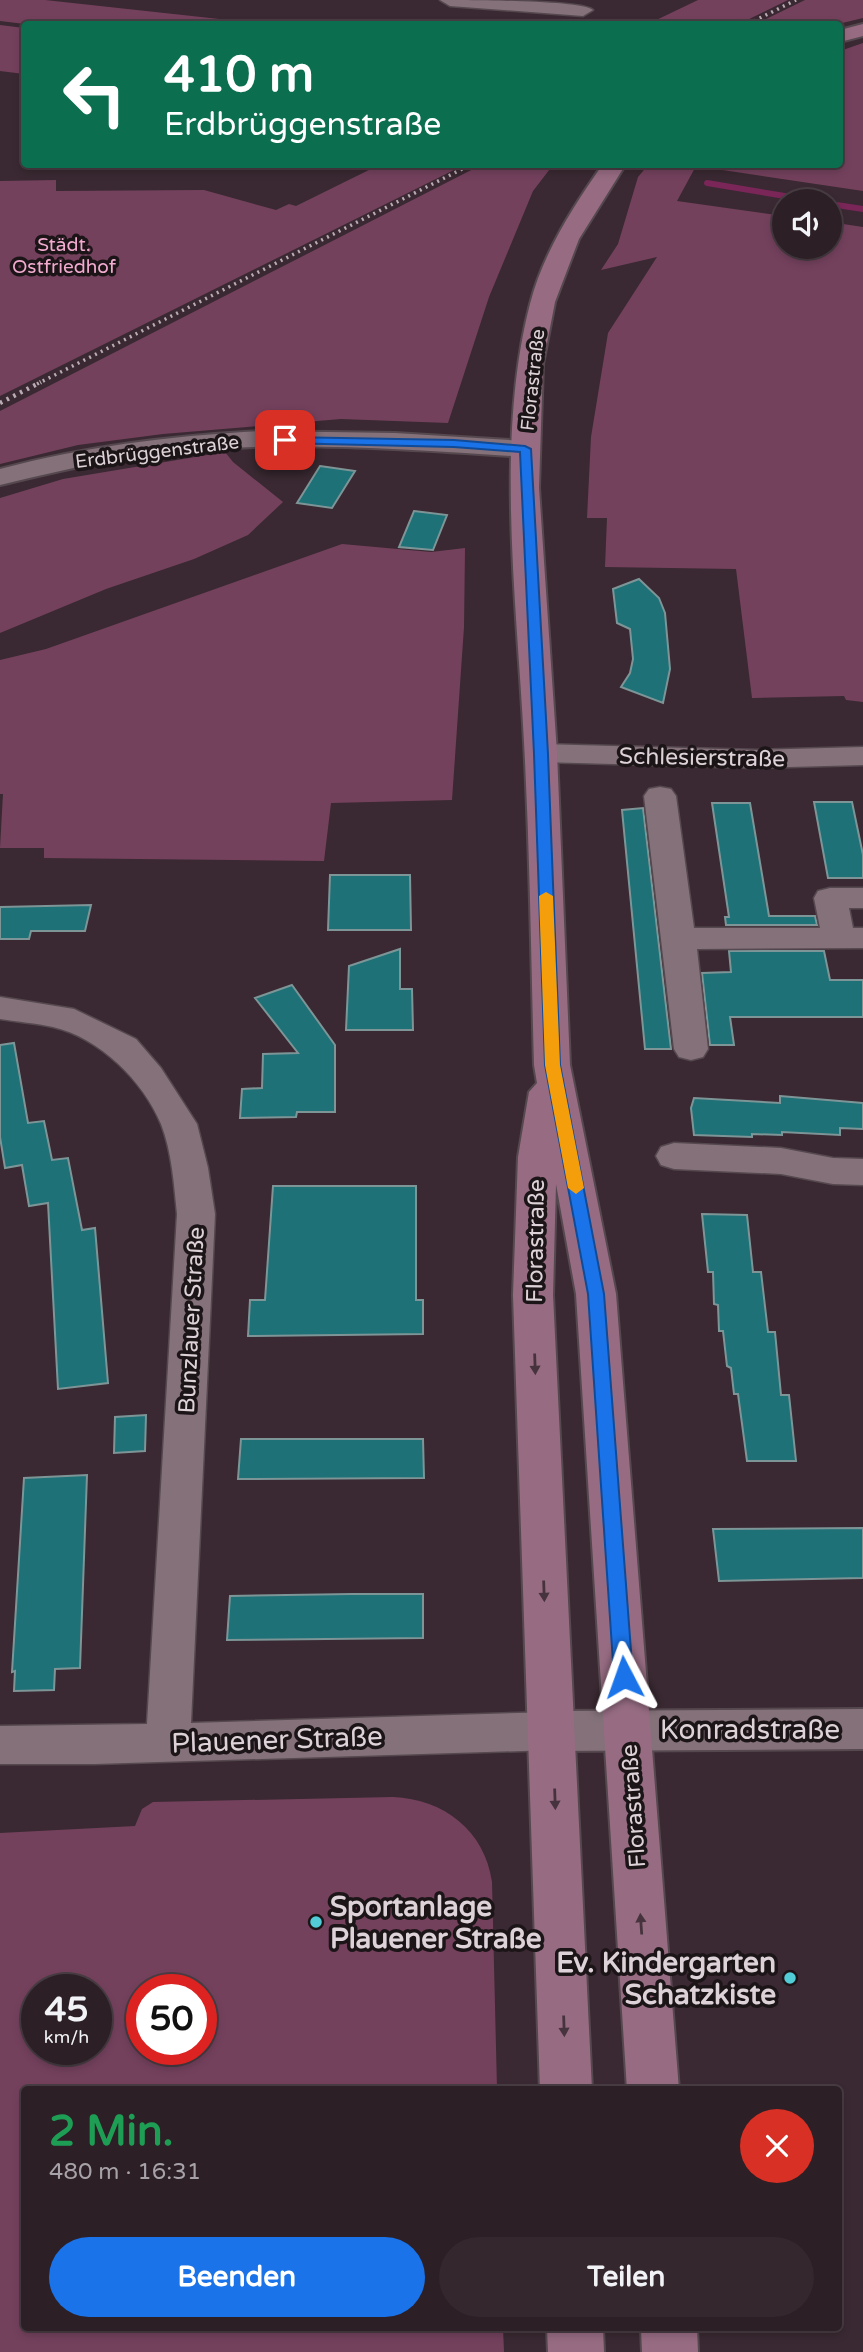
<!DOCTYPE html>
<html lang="de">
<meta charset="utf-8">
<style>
body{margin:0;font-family:"Varela Round",sans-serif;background:#34272e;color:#f1f3f6;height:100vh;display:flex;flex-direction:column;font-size:26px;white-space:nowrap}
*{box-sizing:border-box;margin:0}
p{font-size:23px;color:#a6a2a7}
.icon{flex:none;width:38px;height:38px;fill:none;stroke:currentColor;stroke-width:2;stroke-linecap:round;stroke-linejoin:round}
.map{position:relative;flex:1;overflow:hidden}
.side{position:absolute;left:21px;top:2086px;width:821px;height:245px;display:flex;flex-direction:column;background:#2c1f26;border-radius:7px;box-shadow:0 4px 10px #0003,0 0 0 2px #483d43}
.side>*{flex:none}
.banner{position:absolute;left:21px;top:21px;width:822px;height:147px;border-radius:7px;box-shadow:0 4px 10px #0003,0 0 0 2px #483d43;background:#0b6e4f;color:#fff;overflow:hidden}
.fabs{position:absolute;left:772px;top:189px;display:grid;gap:14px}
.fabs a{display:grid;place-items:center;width:70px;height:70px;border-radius:50%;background:#2c1f26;box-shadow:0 4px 10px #0003,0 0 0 2px #483d43;font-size:35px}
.speed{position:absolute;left:21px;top:1974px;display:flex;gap:14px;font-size:35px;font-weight:700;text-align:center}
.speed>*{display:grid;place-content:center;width:91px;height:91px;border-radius:50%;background:#2c1f26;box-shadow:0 4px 10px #0003,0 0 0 2px #483d43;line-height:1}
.speed small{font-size:18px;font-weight:400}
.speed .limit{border:10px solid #d22;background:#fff;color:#111}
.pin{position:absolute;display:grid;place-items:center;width:60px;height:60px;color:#fff;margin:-30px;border-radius:14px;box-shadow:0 4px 10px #0006}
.me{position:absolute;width:77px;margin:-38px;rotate:356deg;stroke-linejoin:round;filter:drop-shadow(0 0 5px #0008)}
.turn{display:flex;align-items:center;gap:24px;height:147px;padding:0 28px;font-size:32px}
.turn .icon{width:91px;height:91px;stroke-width:2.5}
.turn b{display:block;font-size:49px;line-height:60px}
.round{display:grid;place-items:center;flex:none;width:74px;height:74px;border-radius:37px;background:#34272e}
.summary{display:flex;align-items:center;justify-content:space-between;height:119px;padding:0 28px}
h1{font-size:42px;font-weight:800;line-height:52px;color:#1e9e55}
.action{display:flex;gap:14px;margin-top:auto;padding:14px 28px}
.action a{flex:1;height:80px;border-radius:42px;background:#1a73e8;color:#fff;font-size:28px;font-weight:800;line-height:80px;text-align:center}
.action a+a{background:#34272e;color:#f1f3f6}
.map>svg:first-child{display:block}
.green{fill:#74415d;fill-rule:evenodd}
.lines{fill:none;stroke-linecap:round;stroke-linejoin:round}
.stream{stroke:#7a2658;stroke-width:6}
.building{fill:#1d7177;stroke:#7d9597;stroke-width:2}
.minor-casing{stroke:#56484f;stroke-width:3}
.tertiary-casing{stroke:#56484f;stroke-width:4}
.secondary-casing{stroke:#56484f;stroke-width:4}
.minor{fill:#84717a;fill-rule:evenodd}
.tertiary{fill:#84717a;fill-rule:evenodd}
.secondary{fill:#976c83;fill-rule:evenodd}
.rail-far1{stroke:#b9acb2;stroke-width:3.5;stroke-dasharray:2 4.5;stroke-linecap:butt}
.rail{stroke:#b9acb2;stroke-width:4.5;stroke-dasharray:2.5 5;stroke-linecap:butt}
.oneway{fill:#47333d}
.route{fill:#1a73e8;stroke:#114b97;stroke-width:2}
.slow{fill:#f59e0b}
.poi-dot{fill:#52ccd6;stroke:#1c1518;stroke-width:2.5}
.labels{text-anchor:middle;stroke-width:7;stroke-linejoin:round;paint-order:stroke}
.far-park-label{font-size:19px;fill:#f2abcf;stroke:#1c1518}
.far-street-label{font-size:19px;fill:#ddd2d7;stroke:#1c1518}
.street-label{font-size:23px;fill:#ddd2d7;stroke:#1c1518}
.near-street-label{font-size:28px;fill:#ddd2d7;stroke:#1c1518}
.near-poi-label{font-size:28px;font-weight:bold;fill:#ddd2d7;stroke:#1c1518;text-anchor:start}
</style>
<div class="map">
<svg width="863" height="2352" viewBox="0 0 863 2352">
<rect width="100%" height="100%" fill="#3a2932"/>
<path class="green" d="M0,0H45L264,24H25L0,21Z
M698,0H788L739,24H648Z
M805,0H863V18L838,24H756Z
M0,25L24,28V74L0,71Z
M863,43V191L696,166L677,201L784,216V247H830V222L863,227V702L846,700L844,696L752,698L736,569L605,567L607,518H587L591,437L608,333L657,257L601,270L618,244L638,177L648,165L840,164V51Z
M379,165H464L0,396V181L56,180V191L204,190L276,210L289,204L296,206Z
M481,165H553L533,191L489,297L448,423L341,419L163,434L78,445L0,464V411Z
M225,452L233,462L283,502L248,535L194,559L106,589L0,633V498L63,479Z
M342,544L431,552L465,548L464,627L452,800L331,803L324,861L44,858V848H0L3,794H0V660L46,649Z
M393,1797C444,1799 485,1831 492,1882L497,2089L24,2090V2328H503L504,2352H0V1833L135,1826L142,1809L153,1802ZM37,1990H96V2049H37ZM142,1990H201V2049H142Z"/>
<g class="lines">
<path class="stream" d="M707,183L815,201
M830,204L863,209"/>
</g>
<path class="building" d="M320,466L355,471L332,508L297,503Z
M414,511L447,515L433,550L399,547Z
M639,579L659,598L665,613L670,669L663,703L621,687L630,673L633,659L630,629L617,623L613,589Z
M814,802H852L863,855V878H828Z
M712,803H750L769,916H815L817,925H726L725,917H729Z
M643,808L671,1049H645L622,810Z
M330,875H410L411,930H328Z
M91,905L85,931H31L29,939H0V907Z
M400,949V989H412L413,1030H346L349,966Z
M729,951H824L830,980H863V1017H730L734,1045H710L702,973L731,972Z
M292,985L335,1045V1112H297L296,1117L240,1118L242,1089L262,1088L263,1054L298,1053L255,998Z
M14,1043L28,1123L44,1121L52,1160L68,1158L82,1230L95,1228L108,1383L58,1389L48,1203L29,1206L22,1165L5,1168L0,1137V1045Z
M780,1096L863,1103V1129L840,1128V1135L782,1132V1135L752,1134V1137L694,1135L691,1108L694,1098L780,1103Z
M273,1186H416V1300H423V1334L248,1336L250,1300H265Z
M702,1214L747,1215L753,1272H761L768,1332H775L781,1395H789L796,1461H747L738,1394H734L731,1368L727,1366L723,1331H719L718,1305L714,1304L713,1272H708Z
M146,1415L145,1451L114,1453L115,1417Z
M241,1439H423L424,1478L238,1479Z
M87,1475L80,1668L55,1669L54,1690L14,1691L15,1671L12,1672L24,1478Z
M863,1528V1578L719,1581L713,1529Z
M352,1594H423V1638L227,1640L230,1596Z"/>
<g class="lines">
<g class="minor-casing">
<path id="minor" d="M440,0C464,0 582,0 593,10L583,16L450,6Z
M541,744L757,750L863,747V765L757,768L541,762L530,759L526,753L530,747Z
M660,787L671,789L676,796L694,928H820L814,898L818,891L830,888H863V908H849L853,928H863V948L697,949L708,1049L703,1057L691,1060L679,1057L674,1049L644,796L649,789Z
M0,997L74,1009L136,1039L161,1068L197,1124L208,1168L215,1214L191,1723L553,1712L569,1717L575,1731L569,1745L553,1750L95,1764H0V1726L147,1724L177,1214C174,1185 172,1152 161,1124C143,1081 100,1038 53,1027C36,1023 18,1022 0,1019Z
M674,1143L781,1148L833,1158L863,1159V1185L833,1184L781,1174L674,1169L661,1165L656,1156L661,1147Z"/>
</g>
<g class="tertiary-casing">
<path id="tertiary" d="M261,431L395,433L525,441L535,443L539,449L535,455L525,457C393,448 257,438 125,458C83,465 42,475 0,485V469C87,446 171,436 261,431Z
M863,1709V1749L553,1751L536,1745L529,1731L536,1717L553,1711Z"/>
</g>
<g class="secondary-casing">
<path id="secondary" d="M863,24V36L840,42V30Z
M603,164H626L579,239L555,302L543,364L539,488L557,753L570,1065L616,1294L679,2090H627L576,1294L556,1184L553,1295L592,2090H540L513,1295L518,1157L529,1092L537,1083L534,1065C531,957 530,850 524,742C517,604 495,438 530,304C543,253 573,207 603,164Z
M547,2328H603L604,2352H548Z
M641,2328H697L698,2352H642Z"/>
</g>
<use href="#minor" class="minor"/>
<use href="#tertiary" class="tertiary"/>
<use href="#secondary" class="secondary"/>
<path class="rail-far1" d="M748,24L796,0
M37,384L472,164"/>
<path class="rail" d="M0,403L41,382"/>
</g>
<defs><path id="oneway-solid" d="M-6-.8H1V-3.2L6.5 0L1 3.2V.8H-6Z" transform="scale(1.75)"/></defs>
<g class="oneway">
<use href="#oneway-solid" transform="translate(535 1364) rotate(88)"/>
<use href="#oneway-solid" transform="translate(544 1591) rotate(88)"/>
<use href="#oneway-solid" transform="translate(555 1799) rotate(88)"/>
<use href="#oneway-solid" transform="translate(641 1924) rotate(-94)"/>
<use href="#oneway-solid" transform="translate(564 2026) rotate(88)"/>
</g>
<path class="route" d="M285,437L454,440L525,446L531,449L548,754L560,1065L604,1294L633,1677L630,1682L624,1685L617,1682L614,1677L588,1294L545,1065L534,754L520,452L454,447L281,443V438Z"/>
<path class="slow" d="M546,892L553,896L560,1065L584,1188L576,1194L568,1188L545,1065L539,896Z"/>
<g class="poi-dot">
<circle cx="316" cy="1922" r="7"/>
<circle cx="790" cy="1978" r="7"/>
</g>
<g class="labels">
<g class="far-park-label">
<text x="64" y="251">Städt.<tspan x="64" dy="22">Ostfriedhof</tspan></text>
</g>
<g class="far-street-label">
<text transform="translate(532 380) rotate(-84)" y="7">Florastraße</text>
<text transform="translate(157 451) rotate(-7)" y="7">Erdbrüggenstraße</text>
</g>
<g class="street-label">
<text transform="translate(702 757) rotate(1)" y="8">Schlesierstraße</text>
<text transform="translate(535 1241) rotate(-89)" y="8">Florastraße</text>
<text transform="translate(191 1320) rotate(-87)" y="8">Bunzlauer Straße</text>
<text transform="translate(633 1806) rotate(-94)" y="8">Florastraße</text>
</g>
<g class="near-street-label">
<text x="750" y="1739">Konradstraße</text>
<text transform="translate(277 1739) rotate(-2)" y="10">Plauener Straße</text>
</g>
<g class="near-poi-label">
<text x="330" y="1916">Sportanlage<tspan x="330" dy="32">Plauener Straße</tspan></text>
<text x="776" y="1972" text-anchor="end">Ev. Kindergarten<tspan x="776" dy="32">Schatzkiste</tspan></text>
</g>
</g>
</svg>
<div class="fabs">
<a><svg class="icon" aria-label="sound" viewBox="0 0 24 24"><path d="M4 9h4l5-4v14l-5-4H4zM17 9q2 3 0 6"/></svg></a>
</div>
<div class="speed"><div>45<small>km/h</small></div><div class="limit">50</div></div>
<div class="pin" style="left:285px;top:440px;background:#d93025"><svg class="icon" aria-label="arrive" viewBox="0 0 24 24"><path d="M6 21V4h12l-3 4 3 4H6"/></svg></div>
<svg class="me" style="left:624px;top:1677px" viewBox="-20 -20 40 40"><path d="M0-17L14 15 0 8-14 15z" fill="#1a73e8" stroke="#fff" stroke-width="4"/></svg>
<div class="banner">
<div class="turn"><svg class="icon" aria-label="left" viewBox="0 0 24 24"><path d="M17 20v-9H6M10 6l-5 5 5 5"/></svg><div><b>410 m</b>Erdbrüggenstraße</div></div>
</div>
<section class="side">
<div class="summary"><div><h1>2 Min.</h1><p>480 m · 16:31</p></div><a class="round" style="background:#d93025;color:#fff"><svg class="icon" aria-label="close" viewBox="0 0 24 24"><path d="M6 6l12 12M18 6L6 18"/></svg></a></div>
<div class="action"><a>Beenden</a><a>Teilen</a></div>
</section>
</div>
